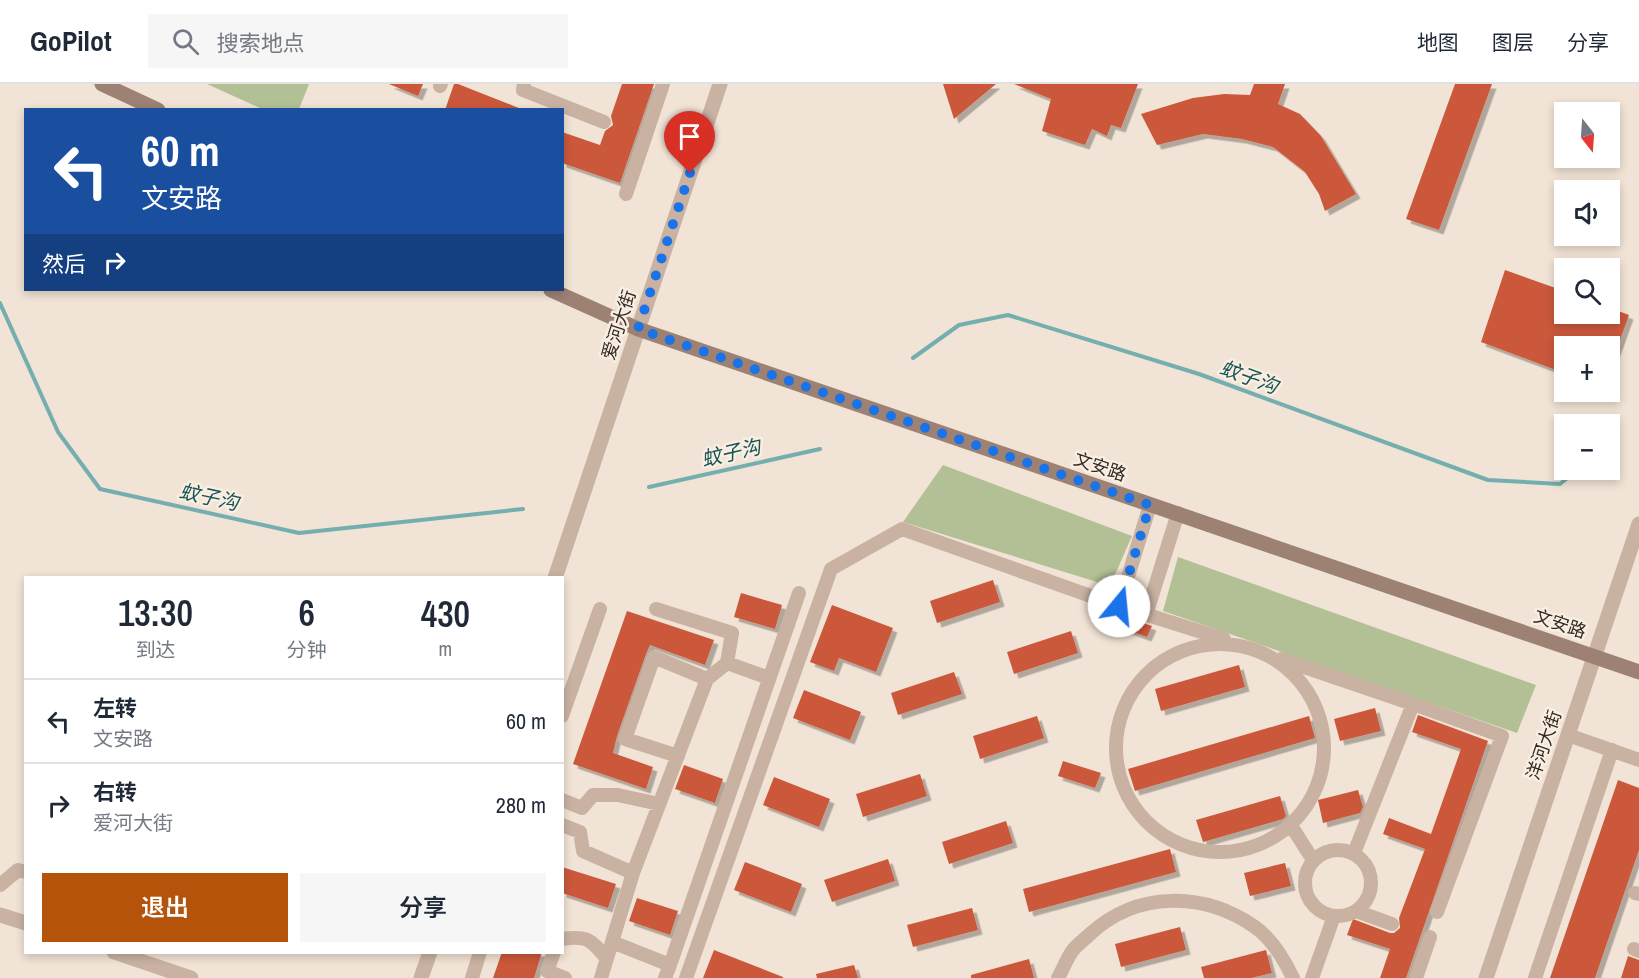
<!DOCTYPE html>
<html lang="zh">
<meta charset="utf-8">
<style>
body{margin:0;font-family:"Archivo Narrow","Noto Sans SC",sans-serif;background:#f6f6f7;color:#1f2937;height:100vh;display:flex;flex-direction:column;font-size:22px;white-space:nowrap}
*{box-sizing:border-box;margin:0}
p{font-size:20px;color:#747a83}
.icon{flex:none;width:33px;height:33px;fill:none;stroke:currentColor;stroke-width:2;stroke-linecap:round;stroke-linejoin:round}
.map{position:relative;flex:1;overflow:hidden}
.drawer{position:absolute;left:24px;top:492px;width:540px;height:378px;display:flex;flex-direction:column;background:#fff;border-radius:0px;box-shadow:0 3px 9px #0003}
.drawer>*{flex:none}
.guide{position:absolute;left:24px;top:24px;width:540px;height:183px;border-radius:0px;box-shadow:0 3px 9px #0003;background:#1a4fa0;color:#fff;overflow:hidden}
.needle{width:39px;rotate:163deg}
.fabs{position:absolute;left:1554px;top:18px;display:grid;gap:12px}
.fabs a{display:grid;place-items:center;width:66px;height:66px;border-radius:0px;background:#fff;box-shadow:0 3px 9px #0003;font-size:30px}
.pin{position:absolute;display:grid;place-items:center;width:51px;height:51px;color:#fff;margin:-62px -26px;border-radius:50% 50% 50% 0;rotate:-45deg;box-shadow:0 0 6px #0007}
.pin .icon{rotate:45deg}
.me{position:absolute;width:66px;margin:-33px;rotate:17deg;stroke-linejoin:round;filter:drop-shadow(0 0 4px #0008)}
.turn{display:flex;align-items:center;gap:21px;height:126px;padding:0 18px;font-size:27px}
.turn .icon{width:78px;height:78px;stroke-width:2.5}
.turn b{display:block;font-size:42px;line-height:51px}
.then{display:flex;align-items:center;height:57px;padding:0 18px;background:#0003;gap:12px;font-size:22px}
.eta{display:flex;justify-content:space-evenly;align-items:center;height:102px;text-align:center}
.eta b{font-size:36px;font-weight:600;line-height:42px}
.primary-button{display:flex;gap:12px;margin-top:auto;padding:12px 18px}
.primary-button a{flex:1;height:69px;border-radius:0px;background:#b45309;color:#fff;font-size:24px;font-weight:600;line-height:69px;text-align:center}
.primary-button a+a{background:#f6f6f7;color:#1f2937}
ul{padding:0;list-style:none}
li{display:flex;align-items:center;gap:18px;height:84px;padding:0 18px;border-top:2px solid #e0e1e3}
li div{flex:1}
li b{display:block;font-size:22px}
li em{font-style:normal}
header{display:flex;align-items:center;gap:36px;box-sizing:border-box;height:84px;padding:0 30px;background:#fff;border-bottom:2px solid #e0e1e3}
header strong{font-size:28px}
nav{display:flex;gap:33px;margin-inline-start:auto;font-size:21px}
.search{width:420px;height:54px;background:#f6f6f7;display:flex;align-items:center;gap:15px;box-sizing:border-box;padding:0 21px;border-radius:0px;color:#747a83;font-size:22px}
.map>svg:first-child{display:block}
.green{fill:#b3c095}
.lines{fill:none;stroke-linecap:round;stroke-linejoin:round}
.stream{stroke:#74aeaf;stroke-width:4}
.building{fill:#cb593a;filter:url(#shadow)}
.minor{stroke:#c9b2a2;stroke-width:14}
.tertiary{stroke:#c9b2a2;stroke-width:15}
.secondary{stroke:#9d8173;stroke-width:15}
.route{stroke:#1a73e8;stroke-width:10;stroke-dasharray:0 18}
.labels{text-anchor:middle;stroke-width:5;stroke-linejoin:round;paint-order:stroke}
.street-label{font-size:18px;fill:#332924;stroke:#f9eee2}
.water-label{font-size:20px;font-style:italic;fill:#195456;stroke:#f9eee2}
</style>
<header>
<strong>GoPilot</strong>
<div class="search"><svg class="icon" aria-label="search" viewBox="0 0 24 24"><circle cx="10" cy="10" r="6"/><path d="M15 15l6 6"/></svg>搜索地点</div>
<nav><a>地图</a><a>图层</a><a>分享</a></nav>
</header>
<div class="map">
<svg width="1639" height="894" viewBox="0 0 1639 894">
<defs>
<filter id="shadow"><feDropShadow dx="4.5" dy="4.5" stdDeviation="0" flood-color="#0004"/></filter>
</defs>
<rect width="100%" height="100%" fill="#f1e3d5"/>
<path class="green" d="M207,0H309L299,25H262Z
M943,381L1132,452L1110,502L903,438Z
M1178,473L1536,601L1517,649L1163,527Z"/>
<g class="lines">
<path class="stream" d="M0,219L58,348L100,405L299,449L523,425
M913,274L959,241L1008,231L1199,290L1488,396L1560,400L1577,386
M649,403L820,365"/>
</g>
<path class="building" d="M389,0H423L418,12Z
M454,0H458L524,26H445Z
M622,0H654L620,99L562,79V48L600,61L605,47L613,41L611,32Z
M943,0H996L954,35Z
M1014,0H1138L1121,44L1111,41L1107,52L1092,45L1085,61L1042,47L1051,15Z
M1254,0H1285L1278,20L1300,30L1321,52L1356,110L1325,127L1319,110L1305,88L1273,63L1242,55L1203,50L1157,61L1141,30L1193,14L1224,10L1250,11Z
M1455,0H1492L1439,146L1406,135Z
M1505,186L1564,207V230H1610V224L1629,231L1611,281L1610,262H1564V289L1481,258Z
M993,496L1000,518L937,539L930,517Z
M741,509L782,521L775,545L734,533Z
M832,521L893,544L876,588L839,574L834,587L810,578Z
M1103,526L1152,542L1147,553L1100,536Z
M627,527L714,556L705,581L650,561L646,570L617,652L613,669L653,683L646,705L573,680Z
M1071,547L1078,569L1014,590L1007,568Z
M1239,581L1245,603L1161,627L1155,605Z
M954,588L962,610L898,631L891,609Z
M804,606L861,628L850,656L793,634Z
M1375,624L1381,647L1340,657L1334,635Z
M1418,631L1488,657L1406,894H1380L1390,865L1347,851L1353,835L1390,849H1394L1400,844L1399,834L1425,765L1383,750L1389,734L1431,750L1461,665L1412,648Z
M1037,632L1044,654L980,675L973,652Z
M1309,632L1315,654L1135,707L1128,685Z
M1063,677L1101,689L1095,704L1058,692Z
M684,681L723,695L715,719L675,705Z
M920,690L927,712L863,733L856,710Z
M774,693L830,715L819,743L763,721Z
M1618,696L1639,704V766L1595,894H1550Z
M1358,706L1363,723L1360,729L1323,739L1318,716Z
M1280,712L1286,732L1283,735L1203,758L1196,736Z
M1006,737L1013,759L949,780L942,758Z
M1170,765L1176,788L1029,828L1023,805Z
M888,775L895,797L832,818L824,796Z
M745,778L802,800L791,828L734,806Z
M1285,779L1291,802L1250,812L1244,789Z
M562,783L616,800L608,824L562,809Z
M637,814L678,827L670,851L629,837Z
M972,824L978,846L913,863L907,841Z
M1180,843L1186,866L1121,883L1115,860Z
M714,866L783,893V894H703Z
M1266,866L1272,889L1251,894H1204L1201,883Z
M502,868H542L534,894H493Z
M1628,872L1639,876V894H1621Z
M1029,875L1034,894H971V891Z
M854,881L858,894H817L816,890Z"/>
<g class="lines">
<path class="minor" d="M524,0L523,6L604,38
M440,2L441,0
M626,110L663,0
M1119,522L1224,555
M656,525L732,549L727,579
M1146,531L1178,429
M1116 664a104 104 0 1 1 208 0a104 104 0 1 1-208 0Z
M1281,575L1413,620L1354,769
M1413,620L1502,652L1437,828
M562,632L600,525
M1568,651L1639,676
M678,672L625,655L654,573L707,595
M562,716L582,724L593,711H618L659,720
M1290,740L1313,776
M562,741L580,748L583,767L633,789L601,894
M1305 799a33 33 0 1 1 66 0a33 33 0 1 1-66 0Z
M633,789L707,595L727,579L769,594
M0,801L18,786L26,788
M1635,809L1639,810
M1356,827L1392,840
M562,855C588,851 591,856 607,875
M612,858L670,881L665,894
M1634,865L1639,867
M554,868L547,887L565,894
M670,881L799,509
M472,894L480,868
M686,894L831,485L902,445L1119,522L1150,421
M1058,894C1063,885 1067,874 1073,866C1078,860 1085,855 1090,850C1137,807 1203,807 1255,843C1272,855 1284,875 1293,894
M1312,894L1334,832
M1416,894L1430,853
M1535,894L1612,666"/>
<path class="tertiary" d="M555,494L720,0
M0,831L26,839
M114,868L191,894
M421,894L430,868
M1486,894L1639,440"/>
<path class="secondary" d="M102,0L158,26
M551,206L638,245L1639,588"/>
</g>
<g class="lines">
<path class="route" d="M690,89L638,245L1150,421L1119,522"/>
</g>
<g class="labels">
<g class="street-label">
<text transform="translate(619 241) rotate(-72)" y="6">爱河大街</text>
<text transform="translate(1100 383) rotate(19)" y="6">文安路</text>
<text transform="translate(1560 540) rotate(19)" y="6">文安路</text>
<text transform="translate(1544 661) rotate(-71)" y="6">洋河大街</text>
</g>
<g class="water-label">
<text transform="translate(1249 293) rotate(20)" y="7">蚊子沟</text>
<text transform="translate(731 369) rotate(-13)" y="7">蚊子沟</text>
<text transform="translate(209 413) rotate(12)" y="7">蚊子沟</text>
</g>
</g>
</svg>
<div class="fabs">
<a><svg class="needle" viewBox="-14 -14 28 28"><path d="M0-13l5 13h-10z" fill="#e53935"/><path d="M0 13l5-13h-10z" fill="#747a83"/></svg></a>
<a><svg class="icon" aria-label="sound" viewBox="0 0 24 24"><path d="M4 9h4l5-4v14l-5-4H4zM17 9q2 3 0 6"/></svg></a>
<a><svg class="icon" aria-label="search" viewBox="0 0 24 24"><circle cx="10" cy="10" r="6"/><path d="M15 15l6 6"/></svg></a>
<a>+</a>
<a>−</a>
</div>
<div class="pin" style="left:690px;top:89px;background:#d93025"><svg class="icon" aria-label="arrive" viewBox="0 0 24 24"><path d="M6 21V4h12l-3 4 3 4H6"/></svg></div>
<svg class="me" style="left:1119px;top:522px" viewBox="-20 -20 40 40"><circle r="19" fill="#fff"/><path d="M0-13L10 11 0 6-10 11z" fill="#1a73e8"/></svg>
<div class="guide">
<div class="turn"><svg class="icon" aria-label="left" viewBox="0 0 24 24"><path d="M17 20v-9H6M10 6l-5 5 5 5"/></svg><div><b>60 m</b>文安路</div></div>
<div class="then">然后<svg class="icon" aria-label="right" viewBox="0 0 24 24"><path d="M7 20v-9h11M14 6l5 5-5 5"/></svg></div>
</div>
<section class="drawer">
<div class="eta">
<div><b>13:30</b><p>到达</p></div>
<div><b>6</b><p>分钟</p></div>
<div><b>430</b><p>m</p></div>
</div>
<ul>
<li><svg class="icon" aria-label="left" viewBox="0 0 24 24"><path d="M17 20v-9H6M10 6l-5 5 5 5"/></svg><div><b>左转</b><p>文安路</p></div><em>60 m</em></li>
<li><svg class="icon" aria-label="right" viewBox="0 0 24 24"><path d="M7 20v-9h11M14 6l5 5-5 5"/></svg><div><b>右转</b><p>爱河大街</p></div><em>280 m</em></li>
</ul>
<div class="primary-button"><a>退出</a><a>分享</a></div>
</section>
</div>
